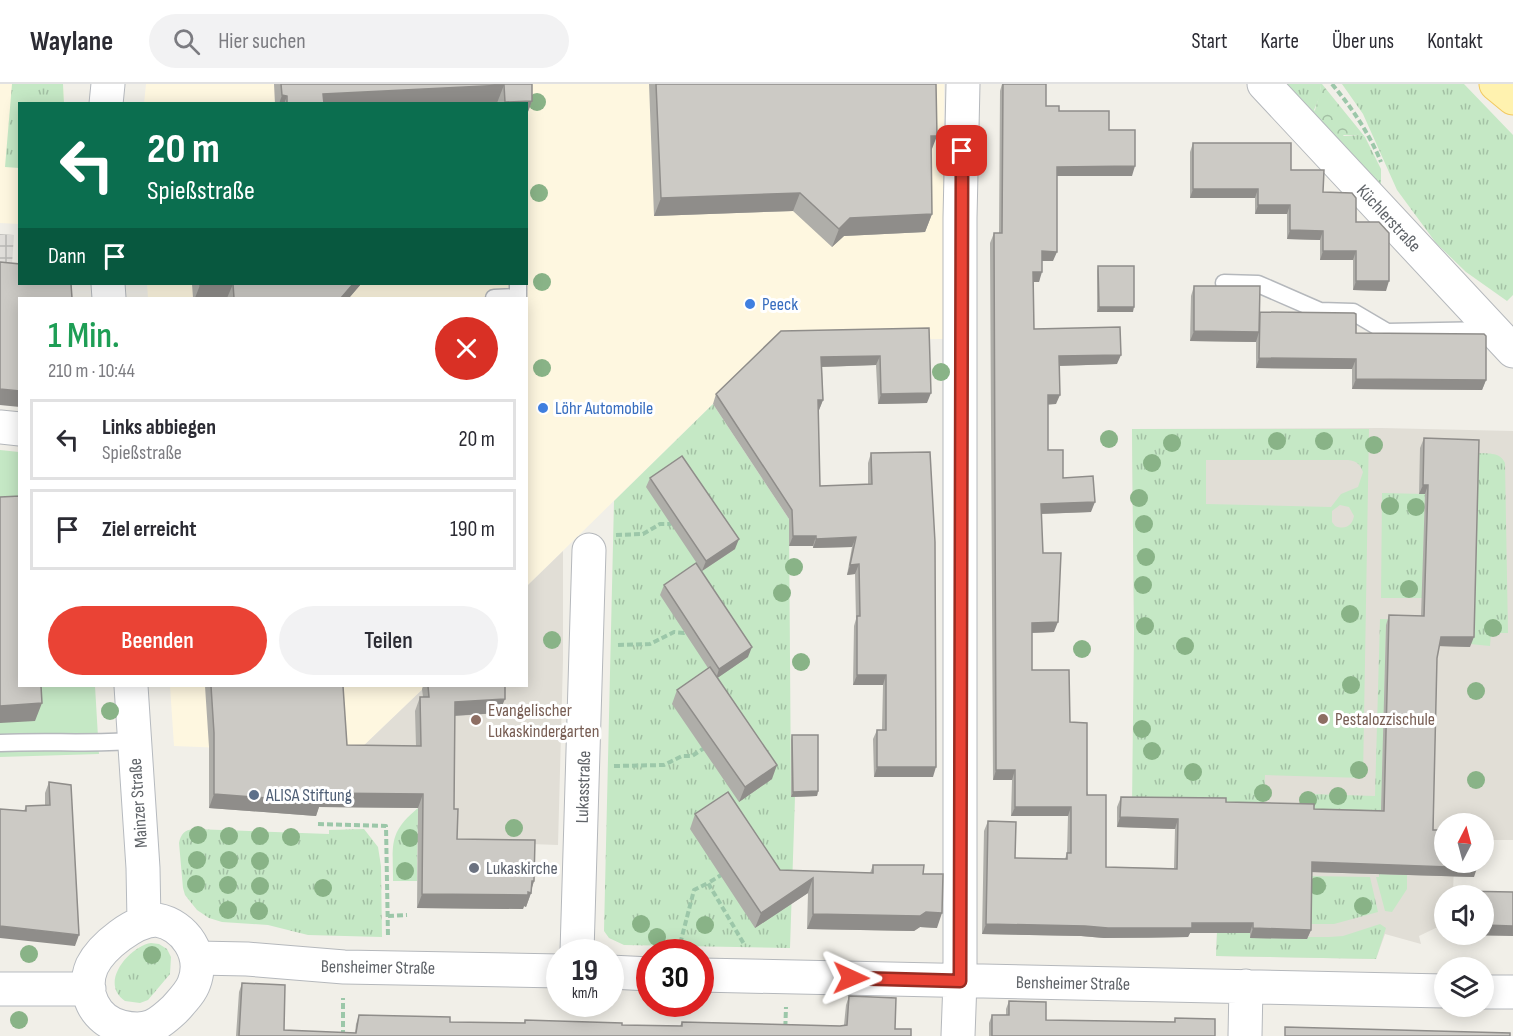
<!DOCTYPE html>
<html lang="de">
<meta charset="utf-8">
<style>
body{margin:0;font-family:"Sofia Sans Condensed",sans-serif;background:#f2f2f3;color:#2b2b33;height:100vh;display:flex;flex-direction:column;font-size:22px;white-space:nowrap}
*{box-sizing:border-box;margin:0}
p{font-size:20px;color:#7c7c81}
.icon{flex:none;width:33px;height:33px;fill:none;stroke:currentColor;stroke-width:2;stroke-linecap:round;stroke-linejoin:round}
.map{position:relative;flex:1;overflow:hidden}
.drawer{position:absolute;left:18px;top:213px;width:510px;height:390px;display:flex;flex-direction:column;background:#fff;border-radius:0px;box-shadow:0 3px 15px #0003}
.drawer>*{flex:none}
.hud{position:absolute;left:18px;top:18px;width:510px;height:183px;border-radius:0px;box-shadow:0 3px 15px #0003;background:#0b6e4f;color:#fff;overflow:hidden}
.needle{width:39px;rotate:6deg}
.controls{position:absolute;left:1434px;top:729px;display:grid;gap:12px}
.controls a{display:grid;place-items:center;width:60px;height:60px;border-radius:50%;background:#fff;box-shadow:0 3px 15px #0003;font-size:30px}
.speed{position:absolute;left:546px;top:855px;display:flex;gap:12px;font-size:30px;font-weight:700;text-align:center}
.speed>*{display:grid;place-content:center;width:78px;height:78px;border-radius:50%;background:#fff;box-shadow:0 3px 15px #0003;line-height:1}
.speed small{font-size:15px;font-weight:400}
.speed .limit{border:9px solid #d22;background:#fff;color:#111}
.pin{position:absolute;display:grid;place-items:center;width:51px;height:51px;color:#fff;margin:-26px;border-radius:12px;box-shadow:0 3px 9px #0006}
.me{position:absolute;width:66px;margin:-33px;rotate:91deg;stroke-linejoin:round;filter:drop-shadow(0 0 4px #0008)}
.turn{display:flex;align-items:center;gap:21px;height:126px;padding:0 30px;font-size:27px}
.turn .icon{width:78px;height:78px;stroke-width:2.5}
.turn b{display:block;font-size:42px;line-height:51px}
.then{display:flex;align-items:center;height:57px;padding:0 30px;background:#0003;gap:12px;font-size:22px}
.round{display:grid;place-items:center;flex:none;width:63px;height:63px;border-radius:32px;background:#f2f2f3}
.summary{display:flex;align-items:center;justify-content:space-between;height:102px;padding:0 30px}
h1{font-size:36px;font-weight:600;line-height:45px;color:#1e9e55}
.primary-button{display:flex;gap:12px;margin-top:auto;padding:12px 30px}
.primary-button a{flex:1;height:69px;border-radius:36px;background:#ea4335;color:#fff;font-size:24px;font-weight:600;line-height:69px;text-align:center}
.primary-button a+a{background:#f2f2f3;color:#2b2b33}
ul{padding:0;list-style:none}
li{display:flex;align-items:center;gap:18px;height:81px;margin:0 12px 9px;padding:0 18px;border:3px solid #e1e1e2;border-radius:0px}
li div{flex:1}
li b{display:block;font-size:22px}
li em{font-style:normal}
header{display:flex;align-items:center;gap:36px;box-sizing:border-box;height:84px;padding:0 30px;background:#fff;border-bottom:2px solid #e1e1e2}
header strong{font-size:28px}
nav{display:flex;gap:33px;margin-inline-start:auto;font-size:21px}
.search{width:420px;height:54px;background:#f2f2f3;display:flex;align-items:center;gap:15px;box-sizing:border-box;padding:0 21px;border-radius:33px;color:#7c7c81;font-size:22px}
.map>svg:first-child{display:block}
.commercial{fill:#fef7e0}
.industrial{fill:url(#industrial-grid)}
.education{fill:#e1ded6}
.grass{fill:url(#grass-tufts);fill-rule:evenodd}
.park{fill:url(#park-crowns)}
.pitch{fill:#c5e8c5}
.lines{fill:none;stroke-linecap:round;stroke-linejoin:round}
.service-casing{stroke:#b5b8bc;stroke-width:19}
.minor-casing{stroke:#b5b8bc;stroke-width:35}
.secondary-casing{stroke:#b6babf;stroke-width:35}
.primary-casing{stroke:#f2c960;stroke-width:35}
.path{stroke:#9cc7a9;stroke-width:4;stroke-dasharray:6 3;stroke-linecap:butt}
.service{stroke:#fff;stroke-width:16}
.minor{stroke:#fff;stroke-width:33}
.secondary{stroke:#fff;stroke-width:33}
.primary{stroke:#fff2af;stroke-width:33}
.tree{fill:#89b387}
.wall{fill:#afaea9}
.shaded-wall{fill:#8f8d8a}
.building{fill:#cccac5;stroke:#8f8d8a;stroke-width:1.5}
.route-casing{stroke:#982c22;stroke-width:15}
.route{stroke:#ea4335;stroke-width:10}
.shop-dot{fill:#3f7fe0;stroke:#fff;stroke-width:2}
.education-dot{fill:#8d6e63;stroke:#fff;stroke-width:2}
.service-dot{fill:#5c6f8a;stroke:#fff;stroke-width:2}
.worship-dot{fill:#6b7280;stroke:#fff;stroke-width:2}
.labels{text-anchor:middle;stroke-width:6;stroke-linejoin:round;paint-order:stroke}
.street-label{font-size:18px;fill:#5f6368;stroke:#fff}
.shop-label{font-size:18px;fill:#366cbe;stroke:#fff;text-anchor:start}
.education-label{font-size:18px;fill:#785e54;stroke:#fff;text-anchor:start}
.service-label{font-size:18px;fill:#4e5e75;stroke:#fff;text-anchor:start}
.worship-label{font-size:18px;fill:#5b616d;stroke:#fff;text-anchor:start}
</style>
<header>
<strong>Waylane</strong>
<div class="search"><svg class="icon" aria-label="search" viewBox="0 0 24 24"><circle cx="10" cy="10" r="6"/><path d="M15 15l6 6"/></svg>Hier suchen</div>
<nav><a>Start</a><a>Karte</a><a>Über uns</a><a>Kontakt</a></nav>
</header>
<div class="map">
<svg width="1513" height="952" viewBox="0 0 1513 952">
<defs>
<pattern id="industrial-grid" width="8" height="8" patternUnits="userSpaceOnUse" patternTransform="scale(1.5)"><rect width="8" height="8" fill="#e0deda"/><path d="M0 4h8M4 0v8" fill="none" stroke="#b9b8b5"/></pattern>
<pattern id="grass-tufts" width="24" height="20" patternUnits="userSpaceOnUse" patternTransform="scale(1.5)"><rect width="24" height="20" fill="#c5e8c5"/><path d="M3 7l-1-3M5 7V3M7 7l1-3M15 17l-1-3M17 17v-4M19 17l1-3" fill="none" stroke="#a3c0a4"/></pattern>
<pattern id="park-crowns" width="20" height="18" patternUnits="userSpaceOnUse" patternTransform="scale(1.5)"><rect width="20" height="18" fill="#c5e8c5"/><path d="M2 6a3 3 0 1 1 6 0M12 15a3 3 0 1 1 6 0" fill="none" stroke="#a3c0a4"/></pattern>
</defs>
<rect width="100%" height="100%" fill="#f1efe8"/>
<path class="commercial" d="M0,0H63L64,19L20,20L19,140L0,139Z
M146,0H944L943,255L777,257L527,502L526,214H148L147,200H526V20H144Z
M170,602H426L356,669L174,662Z"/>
<path class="industrial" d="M0,150L14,151L12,181L0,180Z"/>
<path class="education" d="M1381,344L1513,347V756H1484V740H1444V778L1454,779L1453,811L1444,812V840L1419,852L1421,860L1385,850L1376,875L1216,872L1221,758L1134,547L1132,345Z
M563,467V576L558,761L531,760L452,769L436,724L333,723L357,668L426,602H526L527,502Z"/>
<path class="grass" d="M12,0H63L64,19L20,20L19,84L5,83Z
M1279,0H1320V12L1314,26L1344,52L1360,51L1365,53L1381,85V101Z
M1342,0H1464L1513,51V211L1507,217L1466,188L1436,159L1397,106L1363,30Z
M713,320L789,435L791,712L795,713L790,864L624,861L609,854L604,847L614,417Z
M1132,345H1369L1363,694L1265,691L1264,728L1132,722L1134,547ZM1206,376H1348C1357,377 1360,380 1363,388L1358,403L1341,410L1331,423L1206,420ZM1340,421L1349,423L1354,432C1352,442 1345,446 1335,442L1332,438V427Z
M1475,369C1486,370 1500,367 1505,379L1508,549H1491L1490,562L1470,560Z
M1382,409L1425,410L1422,514H1381Z
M1380,535L1421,536L1386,541L1381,736L1310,734L1311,710L1375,712Z
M418,724L417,797H393C393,760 388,749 418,724Z
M194,745L329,750V746L364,745L378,763L381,782L382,853L308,851L268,841L222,838L209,834L197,826L185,811L183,804L179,759C181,750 184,746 194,745Z
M1379,790L1407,791V805L1392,828L1385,827L1376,793H1379Z
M1309,792L1370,793L1378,828L1334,840H1307Z
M1219,800H1251L1250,853H1329L1343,852L1380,840L1386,844L1376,875L1216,872Z
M151,859L159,860L167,865L171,873L170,890L148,916L140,919L125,917C98,899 130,862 151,859Z"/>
<path class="park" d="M1320,0H1322L1365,53L1360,51H1334L1315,34C1313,22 1322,13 1320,0Z"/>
<path class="pitch" d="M0,366L19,368L20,602H95L99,670L0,673Z"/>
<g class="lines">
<g class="service-casing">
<path id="service" d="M1224,199L1258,200L1320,227L1353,228L1387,248L1492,246
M494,214L518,213V200
M0,659C45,657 89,660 134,657"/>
</g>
<g class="minor-casing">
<path id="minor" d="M1264,0L1513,267
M0,343L20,345
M577,868L589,466
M197,874L247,875L344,883L560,887
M610,888L650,890
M700,891L1444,907
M1484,908H1513
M958,952L960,897V134L963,0
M1245,952L1246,902"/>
</g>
<g class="secondary-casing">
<path id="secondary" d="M106,20L108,0
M108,200L109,214
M131,602L143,784L144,837
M157,836C185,841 205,871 194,899C191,908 182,917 175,925C158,941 148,949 122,943C95,937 81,908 92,882C102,862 135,836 157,836Z
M0,905H89"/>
</g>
<g class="primary-casing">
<path id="primary" d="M1496,0L1513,14"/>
</g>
<path class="path" d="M1332,0C1352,24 1369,49 1381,78
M616,451L643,450L660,440H670L674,438
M618,561L650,560L674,548L684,549L688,546
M614,682L664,681L682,672H692L706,663
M318,740L386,742L388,853
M723,790L708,799L744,860
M388,832L407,831
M678,868L694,806L708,799
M343,952V914
M785,952L786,923"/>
<use href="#service" class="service"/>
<use href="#minor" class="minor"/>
<use href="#secondary" class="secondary"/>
<use href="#primary" class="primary"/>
</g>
<g class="tree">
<circle cx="537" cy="18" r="9"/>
<circle cx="539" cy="109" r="9"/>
<circle cx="542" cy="198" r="9"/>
<circle cx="542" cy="284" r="9"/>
<circle cx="941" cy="288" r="9"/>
<circle cx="1109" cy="355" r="9"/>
<circle cx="1277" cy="357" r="9"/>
<circle cx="1324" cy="357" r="9"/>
<circle cx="1172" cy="359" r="9"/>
<circle cx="1374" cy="361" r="9"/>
<circle cx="1152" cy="379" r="9"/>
<circle cx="1139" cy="414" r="9"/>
<circle cx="1390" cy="422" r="9"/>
<circle cx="1416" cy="423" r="9"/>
<circle cx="1144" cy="440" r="9"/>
<circle cx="1146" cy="473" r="9"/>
<circle cx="794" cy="483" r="9"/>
<circle cx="1143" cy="501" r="9"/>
<circle cx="1409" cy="505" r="9"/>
<circle cx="782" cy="509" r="9"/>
<circle cx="1350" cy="530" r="9"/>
<circle cx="1145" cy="542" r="9"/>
<circle cx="1493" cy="544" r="9"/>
<circle cx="552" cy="556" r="9"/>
<circle cx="1185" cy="562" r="9"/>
<circle cx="1082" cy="565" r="9"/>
<circle cx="801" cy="578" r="9"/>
<circle cx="1351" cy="601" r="9"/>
<circle cx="1476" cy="607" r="9"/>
<circle cx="110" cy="627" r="9"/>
<circle cx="1142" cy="645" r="9"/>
<circle cx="1152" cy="667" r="9"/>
<circle cx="1359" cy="686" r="9"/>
<circle cx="1193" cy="688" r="9"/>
<circle cx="1476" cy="696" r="9"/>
<circle cx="1263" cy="709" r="9"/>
<circle cx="1338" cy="712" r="9"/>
<circle cx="1308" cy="716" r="9"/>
<circle cx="514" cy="744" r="9"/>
<circle cx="198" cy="751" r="9"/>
<circle cx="229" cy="752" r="9"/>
<circle cx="260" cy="752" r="9"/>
<circle cx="291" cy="753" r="9"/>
<circle cx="410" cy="754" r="9"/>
<circle cx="197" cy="776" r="9"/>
<circle cx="229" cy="776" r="9"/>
<circle cx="260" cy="777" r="9"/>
<circle cx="405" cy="787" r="9"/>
<circle cx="196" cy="800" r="9"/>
<circle cx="228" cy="801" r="9"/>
<circle cx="260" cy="802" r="9"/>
<circle cx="1317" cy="802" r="9"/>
<circle cx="323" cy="804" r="9"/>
<circle cx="1363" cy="822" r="9"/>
<circle cx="228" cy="826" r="9"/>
<circle cx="259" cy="827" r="9"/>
<circle cx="641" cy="840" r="9"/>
<circle cx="705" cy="841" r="9"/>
<circle cx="657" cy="853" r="9"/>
<circle cx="29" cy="870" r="9"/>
<circle cx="152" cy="871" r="9"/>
<circle cx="19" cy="936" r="9"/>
</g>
<path class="wall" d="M274,0H532V17L526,33V20H275Z
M649,0H936L931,67L932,130L925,148L844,152L832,163L793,127L654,132Z
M1002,0H1046V22L1109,46L1132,92H1057L1053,177H1042L1039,198H1033L1034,245L1117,280L1059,282L1056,320H1048V366L1063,394L1091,428L1041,430L1043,469L1054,548L1032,549V586L1070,638L1106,783L1174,784L1175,745L1117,743V723L1121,713L1226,718L1314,725L1381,726L1386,541L1389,531L1421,532L1425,410H1419L1420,364L1424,354L1470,563L1439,562L1437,574L1433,746L1474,793L1312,788L1311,846L1307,855L1250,854V849H1190L1188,853L1148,854H1104L1081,852L982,850L984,747L988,737L1015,774L1065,775L1067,769L1068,732H1011L1012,696H993L990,159L994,149H999L1000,7Z
M1193,59L1291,86L1323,108L1356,138L1386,207L1353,206V176H1320V156L1287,155V130H1255V114H1190V68Z
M1098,182L1133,228H1097V187Z
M192,200H361L349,214H193Z
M1194,202L1260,228L1356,249L1486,296L1482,306L1352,305V285L1256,284V258L1190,257L1191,212Z
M929,244L927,319L878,320L876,281L822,283L823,316L819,326H818L820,402L868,400V379L871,369L933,693H874L873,655L877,646H882L883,601H853L854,542L856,535L855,490L847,491L852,463L813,464V462H789V435L713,320L716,310Z
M650,394L735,465L702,487L646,403Z
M664,501L748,573L717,594L772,695L739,718L672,620L677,606L708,584L660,511Z
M205,602H343L347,661L416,662L415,627L420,613H423L422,605L423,602H505L499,629L455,632L454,725L457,755L534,797L532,804L531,809L526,823L524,822L523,825L417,824L418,724L319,723L316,732L209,724V663Z
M792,651L818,707L817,712L791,713V656Z
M49,698L75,862L24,727L26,722H45V709Z
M695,730L780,786L870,789L873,781L923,790L937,844L920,843L914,847L807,845L808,809L755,844L690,745Z
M242,899L284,946L355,949L356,940L359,931L450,938L524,939L525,936L622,941L680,942L682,938L840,942L844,941L846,921L849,912L895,945L911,952H236L239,908Z
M1009,917L1046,936L1174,938L1175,934L1215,952H989V939L992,931H1006V925Z"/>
<path class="shaded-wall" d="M504,1L497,19L320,20L323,10Z
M282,11L287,12L284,20H279Z
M532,17L526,33V20H504L505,18Z
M931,52H937L930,70Z
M1135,82L1132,92H1053L1057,83Z
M1193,105H1258L1255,114H1190Z
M800,109L793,127L654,132L661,114Z
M1258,121H1290L1287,130H1255Z
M932,130L925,148L844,152L832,163L839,145L850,134Z
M1290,146L1323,147L1320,156L1287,155Z
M1042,167L1057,168L1053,177H1039Z
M1323,167H1356L1353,176H1320Z
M1033,188H1042L1039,198H1030Z
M1356,197H1389L1386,207L1353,206Z
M233,200L227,214H195L200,201Z
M353,200H361L349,214H341Z
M1099,223H1134L1133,228H1097Z
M1194,247L1259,248L1256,258L1190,257Z
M1121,271L1117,280L1055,282L1059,272Z
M880,272L876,281L818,283L821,273Z
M1259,274L1356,275L1352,285L1256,284Z
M1356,295L1486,296L1482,306L1352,305Z
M0,305L20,307V323L0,321Z
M931,309L927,319L878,320L881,310Z
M1048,311H1060L1056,320L1044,321Z
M818,316H823L819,326H814Z
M1423,401H1428L1425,410H1419Z
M1095,418L1091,428L1037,430L1041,420Z
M793,452H816L813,462H789Z
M856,453L852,463L813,464L816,455Z
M739,455L735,465L702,487L706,477Z
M859,480L855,490L847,491L850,481Z
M1058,538L1054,548L1028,549L1032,539Z
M1441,553H1474L1470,563L1437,562Z
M752,563L748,573L716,595L719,585Z
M857,591H886L883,601H853Z
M505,615L499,629L449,632L455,618Z
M42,619L35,637L0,639V622Z
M777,681L772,695L739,718L745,703Z
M877,683H936L933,693H874Z
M996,686H1015L1012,696H993Z
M818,707L817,712L791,713L793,708Z
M321,709L423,710L418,724L319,723L316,732L209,724L214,710Z
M1015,723H1071L1068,732H1011Z
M1120,733L1178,735L1175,745L1117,743Z
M1312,778L1477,784L1474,793L1309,788Z
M813,794L808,809L755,844L761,829Z
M534,797L530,809H531L526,823L524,822L523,825L417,824L422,810Z
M926,828L942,829L937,844L920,843L914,847L807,845L813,830Z
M1253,839L1250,849H1190L1188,853L1104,854L1081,852L982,850L986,840Z
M1484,841L1513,842V852L1452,851L1484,850Z
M0,842L79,851L75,862L0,854Z
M1253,844L1311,846L1307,855L1250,854Z"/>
<path class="building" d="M281,0H532V17L505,18L504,1L323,10L324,20H287V12L282,11Z
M656,0H936L937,52H931L932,130L850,134L839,145L800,109L661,114Z
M1003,0H1046V22H1059V27H1109V46H1135V82L1057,83V168L1042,167V188H1033L1034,245L1120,243L1121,271L1059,272L1060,311H1048V366H1063V394L1093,392L1095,418L1041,420L1043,469H1061L1058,538L1032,539V586H1069L1070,638L1087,639V711H1106V783L1177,785L1178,735L1120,733L1121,713L1226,714V718L1314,720V725L1384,727L1389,531L1424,532L1428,401H1423L1424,354L1479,356L1474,553H1441L1437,574L1433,746H1444V778H1477V784L1312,778L1311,846L1253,844V839H1192V844H1108L1085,842L986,840L988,737L1016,738L1015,774L1067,775V769H1071V723H1015V686H996L994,149H1002Z
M1193,59H1291V86H1324L1323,108L1352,109L1356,114V138H1379L1389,149V197H1356V167H1323V147L1290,146V121H1258V105H1193Z
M0,178L20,180V200H71L72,214H20V307L0,305Z
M1098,182H1134V223H1099Z
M200,200H223L200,201Z
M233,200H353L341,214H234Z
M1194,202H1260L1259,248L1194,247Z
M1260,228L1354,229L1356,230V249L1484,250L1486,252V296L1356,295V275L1259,274Z
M929,244L931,309L881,310L880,272L821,273L823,316H818L820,402L872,400L871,369L930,368L935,458L936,683H877V646H886V591H857V532H860L859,480L850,481L856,453L816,455V452H793L792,426L716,310L781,247Z
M682,372L739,455L706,477L650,394Z
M20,412V602H41L42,619L0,622V413Z
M696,479L752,563L719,585L664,501Z
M710,583L777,681L745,703L677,606Z
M211,602H343L347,661L421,662L420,613H429L428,602H505V615L455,618L454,725H458L457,755L535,756L534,797H532L531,809L528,808V811L422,810L423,710L321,709V718L214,710V649Z
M792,651H818V707L793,708Z
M49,698L71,701L79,851L0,842V725L26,727V722L50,721Z
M728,708L780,786L873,789V781H924L923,790H943L942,829L926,828L920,832L813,830V794L761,829L695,730Z
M1456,807L1513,808V842L1484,841V812H1456Z
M242,899L285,901L284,946L356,949L359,931L450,933V938L525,939V936L557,937L622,939V941L682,942V938L840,942L847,941L849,912L896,914L895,945H911V952H239Z
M1009,917L1046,918V936L1175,938V934L1215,935V952H992V931H1009Z
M1285,943L1510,949V952H1285Z"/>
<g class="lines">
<g class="route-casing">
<path id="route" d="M851,894L960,897L962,67"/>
</g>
<use href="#route" class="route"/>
</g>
<g class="shop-dot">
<circle cx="750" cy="220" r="6"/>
<circle cx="543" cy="324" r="6"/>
</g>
<g class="education-dot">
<circle cx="1323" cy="635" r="6"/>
<circle cx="476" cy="636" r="6"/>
</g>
<circle class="service-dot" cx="254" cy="711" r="6"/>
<circle class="worship-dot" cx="474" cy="784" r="6"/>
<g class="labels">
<g class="street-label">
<text transform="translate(1389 134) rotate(47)" y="6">Küchlerstraße</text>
<text transform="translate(583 703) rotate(-88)" y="6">Lukasstraße</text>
<text transform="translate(138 719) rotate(-94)" y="6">Mainzer Straße</text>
<text transform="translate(378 883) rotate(1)" y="6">Bensheimer Straße</text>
<text transform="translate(1073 899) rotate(1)" y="6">Bensheimer Straße</text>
</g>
<g class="shop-label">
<text x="762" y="226">Peeck</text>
<text x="555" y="330">Löhr Automobile</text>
</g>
<g class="education-label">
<text x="488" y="632">Evangelischer<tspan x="488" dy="21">Lukaskindergarten</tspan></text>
<text x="1335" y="641">Pestalozzischule</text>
</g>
<g class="service-label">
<text x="266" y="717">ALISA Stiftung</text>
</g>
<g class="worship-label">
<text x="486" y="790">Lukaskirche</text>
</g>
</g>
</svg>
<div class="controls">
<a><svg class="needle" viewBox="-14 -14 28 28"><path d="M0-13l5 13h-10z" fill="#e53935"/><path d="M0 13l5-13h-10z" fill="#7c7c81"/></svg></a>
<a><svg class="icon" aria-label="sound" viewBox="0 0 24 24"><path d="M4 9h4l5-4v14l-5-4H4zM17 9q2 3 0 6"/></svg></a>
<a><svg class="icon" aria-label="layers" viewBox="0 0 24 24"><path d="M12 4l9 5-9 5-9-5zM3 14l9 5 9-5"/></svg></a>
</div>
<div class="speed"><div>19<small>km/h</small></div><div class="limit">30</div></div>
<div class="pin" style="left:962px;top:67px;background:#d93025"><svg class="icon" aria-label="arrive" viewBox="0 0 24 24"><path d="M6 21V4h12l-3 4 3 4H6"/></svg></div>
<svg class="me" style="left:851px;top:894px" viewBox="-20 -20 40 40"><path d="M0-17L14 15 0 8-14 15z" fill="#ea4335" stroke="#fff" stroke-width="4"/></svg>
<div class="hud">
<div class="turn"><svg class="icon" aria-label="left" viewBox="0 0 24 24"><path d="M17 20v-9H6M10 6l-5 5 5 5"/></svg><div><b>20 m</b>Spießstraße</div></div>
<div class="then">Dann<svg class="icon" aria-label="arrive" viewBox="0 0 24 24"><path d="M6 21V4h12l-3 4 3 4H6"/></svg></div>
</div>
<section class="drawer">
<div class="summary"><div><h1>1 Min.</h1><p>210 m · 10:44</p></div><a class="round" style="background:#d93025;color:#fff"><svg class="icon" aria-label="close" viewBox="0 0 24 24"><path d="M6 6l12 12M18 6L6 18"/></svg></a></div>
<ul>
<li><svg class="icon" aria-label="left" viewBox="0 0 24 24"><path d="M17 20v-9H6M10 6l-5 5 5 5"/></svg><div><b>Links abbiegen</b><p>Spießstraße</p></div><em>20 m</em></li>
<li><svg class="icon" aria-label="arrive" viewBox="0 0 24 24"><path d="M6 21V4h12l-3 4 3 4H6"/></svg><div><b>Ziel erreicht</b></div><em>190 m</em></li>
</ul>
<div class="primary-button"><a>Beenden</a><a>Teilen</a></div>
</section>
</div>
